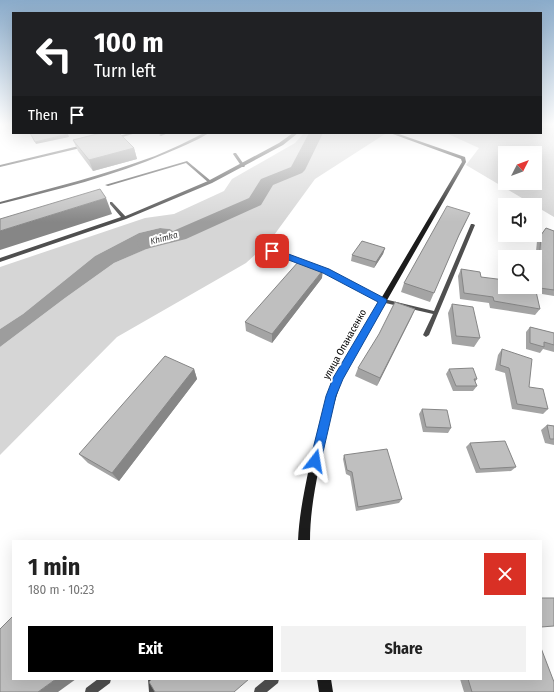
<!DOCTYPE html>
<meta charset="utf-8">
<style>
body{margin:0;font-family:"Fira Sans Condensed",sans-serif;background:#f2f2f2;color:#222;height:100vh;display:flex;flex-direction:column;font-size:15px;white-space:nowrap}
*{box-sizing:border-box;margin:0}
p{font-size:13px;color:#767676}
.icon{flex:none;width:22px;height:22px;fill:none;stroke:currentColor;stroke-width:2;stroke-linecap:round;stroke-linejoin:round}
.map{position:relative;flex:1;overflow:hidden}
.drawer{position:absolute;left:12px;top:540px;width:530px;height:140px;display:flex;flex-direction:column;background:#fff;border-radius:0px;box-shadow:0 4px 16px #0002}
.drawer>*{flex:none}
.top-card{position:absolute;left:12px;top:12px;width:530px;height:122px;border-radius:0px;box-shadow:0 4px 16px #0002;background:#202124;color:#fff;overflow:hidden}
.needle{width:26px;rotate:48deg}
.tools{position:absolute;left:498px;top:146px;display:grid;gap:8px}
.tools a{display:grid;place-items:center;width:44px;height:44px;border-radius:0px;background:#fff;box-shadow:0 4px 16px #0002;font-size:20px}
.pin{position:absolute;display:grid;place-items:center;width:34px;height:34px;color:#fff;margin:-17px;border-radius:8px;box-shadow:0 2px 6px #0006}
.me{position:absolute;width:44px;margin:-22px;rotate:14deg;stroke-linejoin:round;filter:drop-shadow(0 0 3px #0008)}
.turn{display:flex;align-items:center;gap:14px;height:84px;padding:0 16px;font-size:18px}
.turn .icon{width:52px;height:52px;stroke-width:2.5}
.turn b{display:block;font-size:28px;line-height:34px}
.then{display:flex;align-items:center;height:38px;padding:0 16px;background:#0003;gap:8px;font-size:15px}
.round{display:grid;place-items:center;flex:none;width:42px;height:42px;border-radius:0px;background:#f2f2f2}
.summary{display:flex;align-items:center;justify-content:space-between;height:68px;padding:0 16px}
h1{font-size:24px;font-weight:700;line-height:30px}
.button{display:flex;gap:8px;margin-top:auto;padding:8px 16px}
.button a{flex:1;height:46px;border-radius:0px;background:#000;color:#fff;font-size:16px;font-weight:700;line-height:46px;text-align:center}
.button a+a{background:#f2f2f2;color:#222}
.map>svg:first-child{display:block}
.green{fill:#d6d6d6;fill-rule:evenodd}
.water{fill:#9d9d9d}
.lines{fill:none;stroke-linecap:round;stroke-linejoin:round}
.river{fill:#9d9d9d;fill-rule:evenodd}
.lane{fill:#4f4f4f;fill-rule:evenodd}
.street{fill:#4f4f4f;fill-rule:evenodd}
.secondary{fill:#1c1c1c;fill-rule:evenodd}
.wall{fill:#a4a4a4}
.shaded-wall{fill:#868686}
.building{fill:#bfbfbf;stroke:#868686}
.route{fill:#1a73e8;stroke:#114b97}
.labels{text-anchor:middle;stroke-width:4;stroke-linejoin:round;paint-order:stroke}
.far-water-label{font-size:9px;font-style:italic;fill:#3e3e3e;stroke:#fff}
.street-label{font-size:10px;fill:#000;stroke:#fff}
</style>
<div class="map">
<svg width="554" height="692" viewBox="0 0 554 692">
<rect width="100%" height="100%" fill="#fff"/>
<path class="green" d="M541,125H554V217L466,165L479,148L446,133H541ZM505,153H535V183H505Z
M304,133H381L385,134L315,179L269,242L246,263L117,337L0,455V347L65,298L114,263L178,235L170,229L160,228L139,233L95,256L23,314L0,329V267L145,218L174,214L224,191L232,179L295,143Z"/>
<path class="water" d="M160,228L170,229L179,235L114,263L65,298L0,347V329L23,314L95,256L139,233Z"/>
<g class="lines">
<path class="river" d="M309,133H323L305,170L302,173L273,185L261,205L186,239L146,249L139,247L137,243L139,239L173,231L249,198L261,179L291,167Z"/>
<path class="lane" d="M163,133H168L161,136L159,135Z
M204,133H209C196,141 181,147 167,153C114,176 56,190 0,204V202C52,188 104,175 155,156C172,149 188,141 204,133Z
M234,153H236L245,166L244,167H242L233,154Z
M187,161L211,181V183H209L186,163L108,186L105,185Z
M110,202H112L126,217V219L0,262V258L121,217L110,204Z
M471,224H473L475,225L429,335L426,337L423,335L433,314L381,302L313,267L314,266H318L384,299L434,311Z
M270,250H274L308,262V263L306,265L304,264L270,252Z
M98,679H111L110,683L98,692H85L86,688Z
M148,679H158L159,692H149Z
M266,679H279L278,683L267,692H254L255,688Z"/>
<path class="street" d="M129,133H136L112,140L110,139Z
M293,133H298L283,145L212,183L126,219L121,218L208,181L279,143Z
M87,144H89V146L0,167V165Z"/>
<path class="secondary" d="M390,133H396L465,157L466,162L342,379C332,408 325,438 319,468C314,492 310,516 310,541H298C299,516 304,492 309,468C316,437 323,407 334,378L462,162L461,159Z
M317,679H331L333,692H319Z"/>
</g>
<path class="wall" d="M73,140L134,148L137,159L93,171L78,151Z
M470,213L455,244L430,302L401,292L404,283Z
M546,228L554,231V296L536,293L540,309L535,315L490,308L489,303L460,299L458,276L461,269L481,277L505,287H535V262L537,241Z
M385,248L383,254L374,268L351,261L352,255Z
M322,278L272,343L246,331L245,322Z
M452,304L480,338L474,347L452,344L448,313Z
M415,309L411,318L377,386L355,376L358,368Z
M530,327L554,333V352L543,349L540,353L526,349V332Z
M502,349L529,387L548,409L543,414L512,409L505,373L495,370L498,355Z
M194,369L197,379L119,481L88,463L79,454Z
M449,369L477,379L475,382L477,386L473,391H453L446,374Z
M422,409L451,428L448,433L423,432L419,414Z
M547,425L554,426V445L545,443L541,430Z
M470,443L516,467L511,471L476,473L466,447Z
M344,455L402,499L399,503L356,511L350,476L346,474L343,459Z
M460,679H541L554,692H464Z"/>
<path class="shaded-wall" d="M68,134L69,137L36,144L35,142Z
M134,148L137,159L93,171L89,160Z
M106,198L112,214L0,250V231Z
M385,248L383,254L374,268L376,262Z
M323,270L322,278L272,343V334Z
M415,309L411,318L377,386L380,378Z
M194,369L197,379L119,481L112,473Z
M56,679H76L58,692H38Z"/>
<path class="building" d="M30,133H68V134L35,142Z
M101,133H119L134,148L89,160L73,140Z
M100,189L106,198L0,231V219Z
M447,206L470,213L459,235L434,293L404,283Z
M546,228L554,231V290L540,288L535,270V262L539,263L541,235Z
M362,241L385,248L376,262L352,255Z
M299,261L323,270L272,334L245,322Z
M461,269L480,272L481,277L505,280V287H535L540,309L494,301L493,297L464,293Z
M395,302L415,309L380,378L358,368L379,334Z
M452,304L473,307L480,338L456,336Z
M530,327L554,333V345L544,342V347L530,343Z
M502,349L532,359L529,387L543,389L548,409L517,404L509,368L500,365Z
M165,356L194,369L112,473L79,454Z
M473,368L477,379H474L477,386H456L449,369Z
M422,409L447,410L451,428L426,427Z
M547,425L554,426V439H550Z
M505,441L516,467L480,469L470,443Z
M387,449L402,499L358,507L352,472L347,470L344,455Z
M541,598H554V626L541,627Z
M13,616V679H56L38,692H0V629Z
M541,648L554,682V692H472L468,679H541Z
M152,679H249L234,692H155L149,682Z"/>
<linearGradient id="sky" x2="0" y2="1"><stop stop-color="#8aabca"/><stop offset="0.56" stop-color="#fff"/><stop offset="1" stop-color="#fff" stop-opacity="0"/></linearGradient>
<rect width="554" height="222" fill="url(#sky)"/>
<path class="route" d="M270,249H275L329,269L386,299L387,301L343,379L336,396L321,461L319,465L315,466L311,465L310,461L326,396L333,378L378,302L323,273L270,253Z"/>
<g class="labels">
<g class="far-water-label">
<text transform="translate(164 238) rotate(-15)" y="3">Khimka</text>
</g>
<g class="street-label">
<text transform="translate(344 344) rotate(-61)" y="4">улица Опанасенко</text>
</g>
</g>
</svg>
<div class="tools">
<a><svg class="needle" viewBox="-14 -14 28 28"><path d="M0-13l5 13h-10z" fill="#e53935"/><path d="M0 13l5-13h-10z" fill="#767676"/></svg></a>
<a><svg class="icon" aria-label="sound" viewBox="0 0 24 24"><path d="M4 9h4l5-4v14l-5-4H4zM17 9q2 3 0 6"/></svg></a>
<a><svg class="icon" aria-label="search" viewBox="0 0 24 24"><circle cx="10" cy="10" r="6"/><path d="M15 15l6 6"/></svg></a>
</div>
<div class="pin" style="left:272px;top:251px;background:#d93025"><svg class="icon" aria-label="arrive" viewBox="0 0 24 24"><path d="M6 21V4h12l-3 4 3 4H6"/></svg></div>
<svg class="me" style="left:315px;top:461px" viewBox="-20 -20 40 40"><path d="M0-17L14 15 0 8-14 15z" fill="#1a73e8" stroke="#fff" stroke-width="4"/></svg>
<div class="top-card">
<div class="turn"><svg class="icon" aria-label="left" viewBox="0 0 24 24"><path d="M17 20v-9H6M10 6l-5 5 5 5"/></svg><div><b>100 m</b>Turn left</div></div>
<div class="then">Then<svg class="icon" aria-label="arrive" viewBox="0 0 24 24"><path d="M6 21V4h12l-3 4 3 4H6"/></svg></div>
</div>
<section class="drawer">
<div class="summary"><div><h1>1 min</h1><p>180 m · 10:23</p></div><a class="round" style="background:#d93025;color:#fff"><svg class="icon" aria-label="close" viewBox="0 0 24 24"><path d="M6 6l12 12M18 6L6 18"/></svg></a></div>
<div class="button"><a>Exit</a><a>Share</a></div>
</section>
</div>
